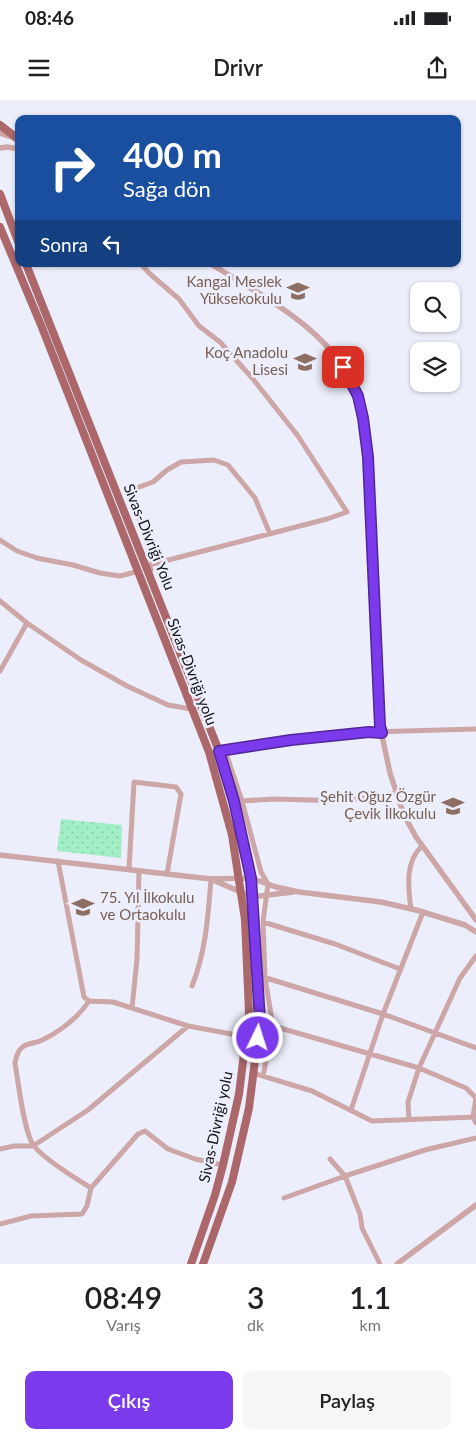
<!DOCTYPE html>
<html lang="tr">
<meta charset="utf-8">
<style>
body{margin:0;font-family:Lato,sans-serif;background:#f6f6f6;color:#202124;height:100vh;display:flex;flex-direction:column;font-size:19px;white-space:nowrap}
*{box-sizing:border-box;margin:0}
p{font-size:16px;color:#757577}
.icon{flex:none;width:28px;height:28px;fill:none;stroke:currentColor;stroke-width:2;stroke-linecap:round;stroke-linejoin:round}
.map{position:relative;height:1164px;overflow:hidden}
.panel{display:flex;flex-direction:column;background:#fff;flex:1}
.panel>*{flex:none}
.hud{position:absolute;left:15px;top:15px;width:446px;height:152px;border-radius:10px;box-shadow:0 1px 4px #0004;background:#1a4fa0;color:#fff;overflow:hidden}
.buttons{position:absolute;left:410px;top:182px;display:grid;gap:10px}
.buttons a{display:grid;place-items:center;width:50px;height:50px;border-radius:10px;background:#fff;box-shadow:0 1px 4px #0004;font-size:25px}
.pin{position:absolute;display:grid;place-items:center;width:42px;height:42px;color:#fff;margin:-21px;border-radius:10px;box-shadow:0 2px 8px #0006}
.me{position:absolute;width:55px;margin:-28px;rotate:4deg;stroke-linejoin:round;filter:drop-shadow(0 0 4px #0008)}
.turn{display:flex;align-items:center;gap:18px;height:105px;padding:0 25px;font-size:22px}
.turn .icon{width:65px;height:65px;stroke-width:2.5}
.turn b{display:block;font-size:35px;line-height:42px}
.then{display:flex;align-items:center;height:48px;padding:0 25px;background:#0003;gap:10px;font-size:19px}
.eta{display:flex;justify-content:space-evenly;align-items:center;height:85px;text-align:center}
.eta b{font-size:30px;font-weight:600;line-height:35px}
.action{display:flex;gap:10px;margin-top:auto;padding:10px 25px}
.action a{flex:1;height:58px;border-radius:10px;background:#7c3aed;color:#fff;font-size:20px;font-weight:600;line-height:58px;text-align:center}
.action a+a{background:#f6f6f6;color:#202124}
.status{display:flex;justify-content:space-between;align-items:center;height:35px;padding:0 25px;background:#fff;direction:ltr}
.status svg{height:14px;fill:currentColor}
header{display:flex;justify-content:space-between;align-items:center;height:65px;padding:0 25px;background:#fff;font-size:22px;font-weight:600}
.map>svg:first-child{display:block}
.green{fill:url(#green-dots)}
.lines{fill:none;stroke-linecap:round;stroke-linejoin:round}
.minor{stroke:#cda6a7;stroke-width:5}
.tertiary{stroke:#cda6a7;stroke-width:5.5}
.primary{stroke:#ab676a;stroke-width:8}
.route-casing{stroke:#51269a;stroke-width:12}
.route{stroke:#7c3aed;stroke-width:9}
.labels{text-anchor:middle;stroke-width:5;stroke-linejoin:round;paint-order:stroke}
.education-label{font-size:15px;fill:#785e54;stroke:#eceffb;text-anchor:end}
.street-label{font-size:15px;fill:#131418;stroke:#eceffb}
</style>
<div class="status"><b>08:46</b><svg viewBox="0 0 49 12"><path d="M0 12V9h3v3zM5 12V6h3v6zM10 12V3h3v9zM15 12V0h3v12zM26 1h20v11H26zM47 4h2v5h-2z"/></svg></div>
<header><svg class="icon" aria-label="menu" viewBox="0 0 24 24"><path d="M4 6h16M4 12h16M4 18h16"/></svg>Drivr<svg class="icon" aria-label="share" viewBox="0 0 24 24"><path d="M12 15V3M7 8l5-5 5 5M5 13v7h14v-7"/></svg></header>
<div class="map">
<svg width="476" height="1164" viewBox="0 0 476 1164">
<defs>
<pattern id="green-dots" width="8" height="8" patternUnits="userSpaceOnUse" patternTransform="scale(1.25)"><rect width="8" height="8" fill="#a2eec7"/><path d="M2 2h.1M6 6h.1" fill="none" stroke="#8bcbaa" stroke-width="1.8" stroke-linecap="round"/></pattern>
</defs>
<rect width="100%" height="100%" fill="#eceffb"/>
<path class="green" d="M61,719L122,725L121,758L57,751Z"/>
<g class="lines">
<path class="minor" d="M141,164L149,173L179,199L199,226L220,242L253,279L298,336L347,412L327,419L149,465L151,470
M0,440L17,451L37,458L73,465L100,473L120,476L139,471
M153,464L131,390L153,382L167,370L181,362L214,360L228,365L255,398L270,434
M0,501L27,523L81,560L127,586L168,605L191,609
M0,571L27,523
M224,650L291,640L369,632L476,629
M225,650L242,701L261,772L268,784L263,822L265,878L273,926L263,976
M242,701L274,699L345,701L397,693
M58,761L84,897L89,901L113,902L188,926L237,935
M129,769L134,682L176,687L181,694L167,774
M411,809C408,788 405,761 422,746
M263,822L335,844L400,869
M263,877L383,914L476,948
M192,886C206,851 208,816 211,779
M89,901C78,918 58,933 40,941C35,943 29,943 24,946C18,949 16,957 15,963C18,980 24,1034 34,1046C45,1060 75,1078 91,1088
M132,908L137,859L139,771
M273,926L419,968L466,988L476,998L473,1017L476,1023
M253,973L312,991L372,1021L475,1017
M351,1010L383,914L423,812
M409,1020L408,1002L419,968L460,878L476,856
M0,1049L14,1046H33L88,1010L188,926
M330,1059L345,1076L360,1114L362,1128L380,1164
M284,1098L345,1076L425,1050L476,1038
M0,1124L31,1116L82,1114L87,1106L91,1088L138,1034L145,1031L168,1049L195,1059L223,1065"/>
<path class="tertiary" d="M0,33L14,38
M0,48L7,47L19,49
M211,164C265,198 336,232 358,297C364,316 365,337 368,357L380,626L390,673L404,715L416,737L476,820
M0,755L211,779L251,778L276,787L299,792L381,802L416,810L465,825L476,832
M213,780L252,797L293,792
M397,1164L476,1105"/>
<path class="primary" d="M0,25L18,39
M0,94L19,144
M0,127L41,225L209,652L232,735L245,820L249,913L239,994L223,1065L215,1095L191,1164
M26,164L219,651L234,701L251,778L260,920L249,1008L232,1082L203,1164"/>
</g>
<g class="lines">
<g class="route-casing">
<path id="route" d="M258,938L260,920L251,778L234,701L219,651L291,640L369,632L382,633L380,626L368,357L363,318L358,296L343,267"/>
</g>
<use href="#route" class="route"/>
</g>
<defs>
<g id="university-bare" transform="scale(1.725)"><path d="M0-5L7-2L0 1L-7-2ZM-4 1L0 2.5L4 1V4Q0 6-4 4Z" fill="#8d6e63" stroke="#eceffb" stroke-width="2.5" paint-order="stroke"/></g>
<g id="school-bare" transform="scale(1.725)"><path d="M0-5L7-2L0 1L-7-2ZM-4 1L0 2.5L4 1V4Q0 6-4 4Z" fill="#8d6e63" stroke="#eceffb" stroke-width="2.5" paint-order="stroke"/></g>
</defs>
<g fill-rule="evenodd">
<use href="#university-bare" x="298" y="191"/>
<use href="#school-bare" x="305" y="262"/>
<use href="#school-bare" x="453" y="706"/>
<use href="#school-bare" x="83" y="807"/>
</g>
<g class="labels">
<g class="education-label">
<text x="282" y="187">Kangal Meslek<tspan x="282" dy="17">Yüksekokulu</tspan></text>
<text x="288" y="258">Koç Anadolu<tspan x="288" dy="17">Lisesi</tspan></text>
<text x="436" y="702">Şehit Oğuz Özgür<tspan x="436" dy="17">Çevik İlkokulu</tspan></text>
<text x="100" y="803" text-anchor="start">75. Yıl İlkokulu<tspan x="100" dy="17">ve Ortaokulu</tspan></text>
</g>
<g class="street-label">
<text transform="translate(149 437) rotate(68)" y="5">Sivas-Divriği Yolu</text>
<text transform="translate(192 572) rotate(69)" y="5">Sivas-Divriği yolu</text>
<text transform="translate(216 1027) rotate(-78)" y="5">Sivas-Divriği yolu</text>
</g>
</g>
</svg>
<div class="buttons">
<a><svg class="icon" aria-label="search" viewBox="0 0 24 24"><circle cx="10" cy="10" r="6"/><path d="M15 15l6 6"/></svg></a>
<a><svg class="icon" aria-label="layers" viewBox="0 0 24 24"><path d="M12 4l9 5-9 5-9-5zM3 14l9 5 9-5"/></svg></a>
</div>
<div class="pin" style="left:343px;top:267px;background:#d93025"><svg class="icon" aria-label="arrive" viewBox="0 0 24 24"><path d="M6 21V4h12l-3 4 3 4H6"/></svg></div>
<svg class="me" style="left:258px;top:938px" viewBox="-20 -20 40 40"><circle r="17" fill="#7c3aed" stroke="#fff" stroke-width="3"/><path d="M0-11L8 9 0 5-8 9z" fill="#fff"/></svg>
<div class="hud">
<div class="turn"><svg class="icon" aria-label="right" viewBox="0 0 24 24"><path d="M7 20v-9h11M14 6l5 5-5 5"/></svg><div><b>400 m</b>Sağa dön</div></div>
<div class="then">Sonra<svg class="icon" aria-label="left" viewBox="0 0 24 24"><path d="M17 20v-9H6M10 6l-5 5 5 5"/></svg></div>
</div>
</div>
<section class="panel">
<div class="eta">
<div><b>08:49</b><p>Varış</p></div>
<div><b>3</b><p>dk</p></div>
<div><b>1.1</b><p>km</p></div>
</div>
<div class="action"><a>Çıkış</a><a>Paylaş</a></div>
</section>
